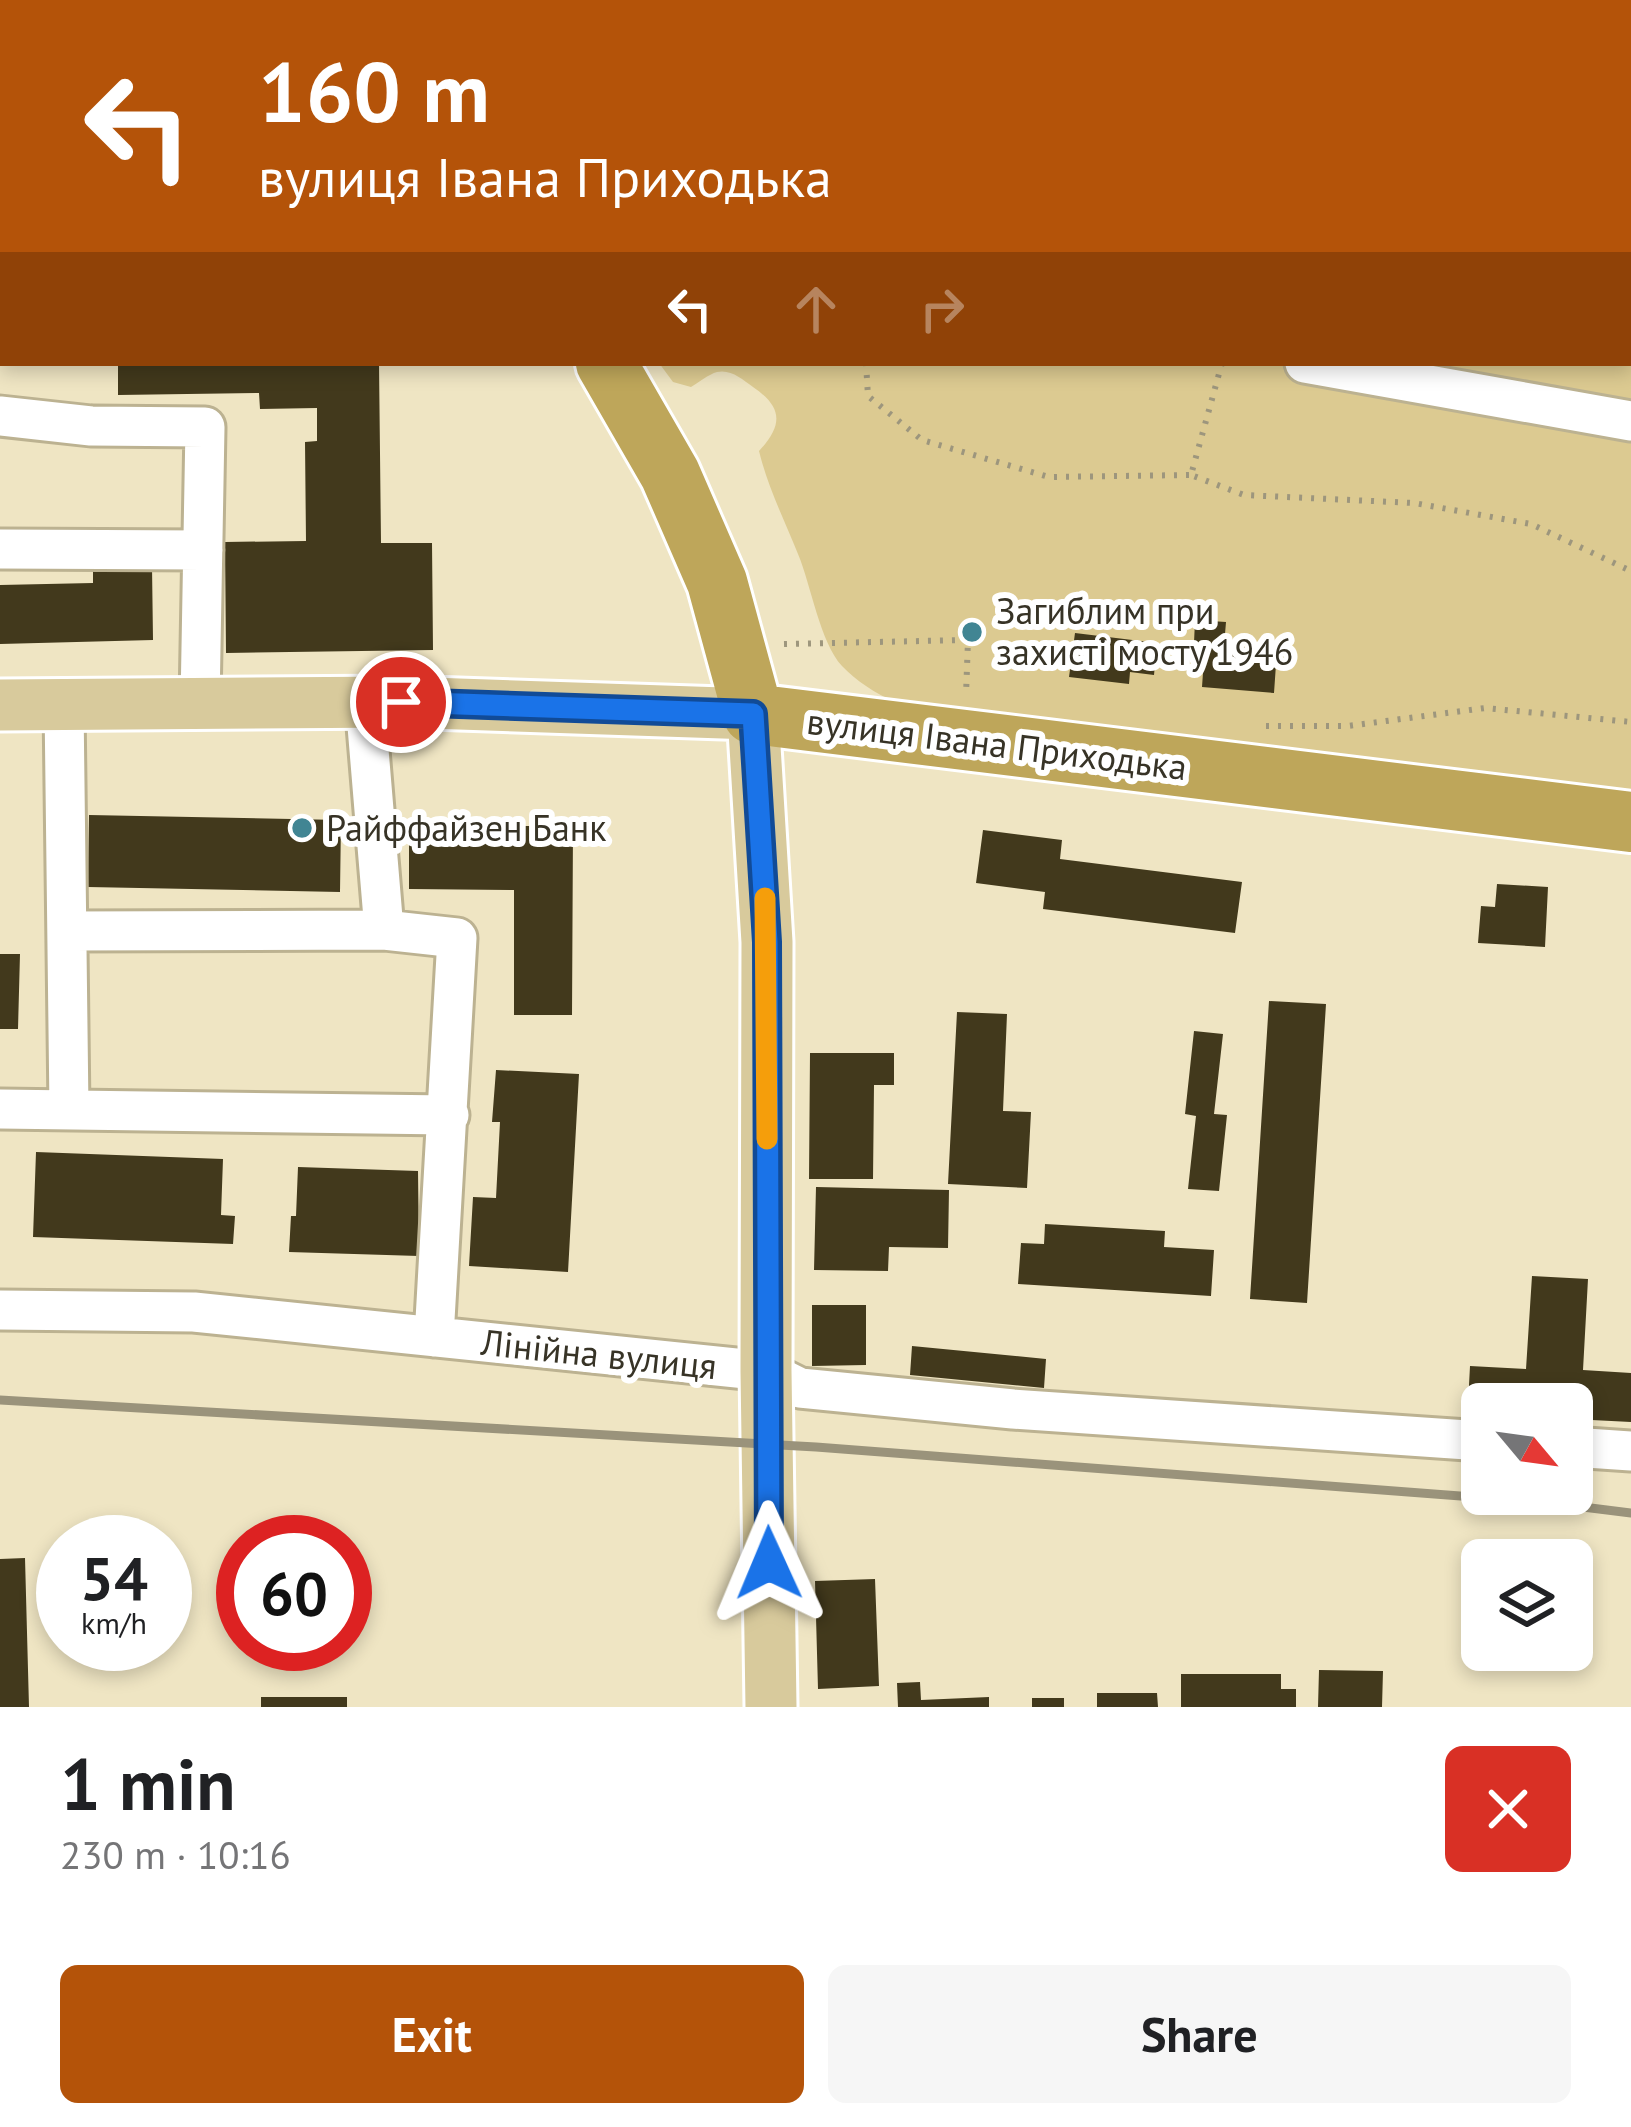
<!DOCTYPE html>
<meta charset="utf-8">
<style>
body{margin:0;font-family:"PT Sans",sans-serif;background:#f6f6f6;color:#202124;height:100vh;display:flex;flex-direction:column;font-size:45px;white-space:nowrap}
*{box-sizing:border-box;margin:0}
p{font-size:39px;color:#757577}
.icon{flex:none;width:66px;height:66px;fill:none;stroke:currentColor;stroke-width:2;stroke-linecap:round;stroke-linejoin:round}
.map{position:relative;height:1707px;overflow:hidden}
.side{display:flex;flex-direction:column;background:#fff;flex:1}
.side>*{flex:none}
.hud{position:absolute;left:0px;top:0px;width:1632px;height:366px;box-shadow:0 6px 18px #0003;background:#b45309;color:#fff;overflow:hidden}
.needle{width:78px;rotate:119deg}
.buttons{position:absolute;left:1461px;top:1383px;display:grid;gap:24px}
.buttons a{display:grid;place-items:center;width:132px;height:132px;border-radius:18px;background:#fff;box-shadow:0 6px 18px #0003;font-size:60px}
.speed{position:absolute;left:36px;top:1515px;display:flex;gap:24px;font-size:60px;font-weight:700;text-align:center}
.speed>*{display:grid;place-content:center;width:156px;height:156px;border-radius:50%;background:#fff;box-shadow:0 6px 18px #0003;line-height:1}
.speed small{font-size:30px;font-weight:400}
.speed .limit{border:18px solid #d22;background:#fff;color:#111}
.pin{position:absolute;display:grid;place-items:center;width:102px;height:102px;color:#fff;margin:-51px;border:6px solid #fff;border-radius:50%;box-shadow:0 3px 12px #0007}
.me{position:absolute;width:132px;margin:-66px;rotate:359deg;stroke-linejoin:round;filter:drop-shadow(0 0 9px #0008)}
.turn{display:flex;align-items:center;gap:42px;height:252px;padding:0 60px;font-size:54px}
.turn .icon{width:156px;height:156px;stroke-width:2.5}
.turn b{display:block;font-size:84px;line-height:102px}
.lanes{display:flex;align-items:center;height:114px;padding:0 60px;background:#0003;justify-content:center;gap:60px;direction:ltr}
.lanes .off{opacity:.35}
.round{display:grid;place-items:center;flex:none;width:126px;height:126px;border-radius:18px;background:#f6f6f6}
.overview{display:flex;align-items:center;justify-content:space-between;height:204px;padding:0 60px}
h1{font-size:72px;font-weight:600;line-height:90px}
.primary-button{display:flex;gap:24px;margin-top:auto;padding:24px 60px}
.primary-button a{flex:1;height:138px;border-radius:18px;background:#b45309;color:#fff;font-size:48px;font-weight:600;line-height:138px;text-align:center}
.primary-button a+a{background:#f6f6f6;color:#202124}
.map>svg:first-child{display:block}
.green{fill:#dcca91}
.building{fill:#42391c}
.lines{fill:none;stroke-linecap:round;stroke-linejoin:round}
.minor-casing{stroke:#bcb291;stroke-width:45}
.major-casing{stroke:#fff;stroke-width:57}
.highway-casing{stroke:#fff;stroke-width:66}
.path{stroke:#9d967d;stroke-width:6;stroke-dasharray:3 9;stroke-linecap:butt}
.minor{stroke:#fff;stroke-width:39}
.major{stroke:#d8ca9c;stroke-width:51}
.highway{stroke:#bea65a;stroke-width:60}
.rail{stroke:#9a937b;stroke-width:9}
.route-casing{stroke:#114b97;stroke-width:30}
.route{stroke:#1a73e8;stroke-width:21}
.slow{stroke:#f59e0b;stroke-width:21}
.poi-dot{fill:#418593;stroke:#fff;stroke-width:4.5}
.labels{text-anchor:middle;stroke-width:12;stroke-linejoin:round;paint-order:stroke}
.poi-label{font-size:36px;fill:#373326;stroke:#fff;text-anchor:start}
.street-label{font-size:36px;fill:#373326;stroke:#fff}
</style>
<div class="map">
<svg width="1631" height="1707" viewBox="0 0 1631 1707">
<rect width="100%" height="100%" fill="#efe5c3"/>
<path class="green" d="M0,0H460L3,3V113Z
M642,0H1193L639,3Z
M1214,0H1631V799L955,727C916,711 871,697 842,666C820,642 811,585 798,554C784,519 768,488 759,451C784,424 782,407 753,387C742,379 731,369 717,372C709,374 698,383 691,387L673,382L659,363H1629V3H1212Z"/>
<path class="building" d="M118,363H379L381,543H432L433,650L226,653L225,542L306,541L305,442L317,441V408L260,409L259,393L118,395Z
M152,566L153,640L0,644V585L93,583V568Z
M1195,620L1226,622L1224,646L1277,650L1274,693L1202,687L1205,644L1194,643Z
M1075,633L1157,643L1154,675L1130,672L1129,684L1069,677Z
M89,815L341,820L340,892L88,887Z
M409,826H573L572,1015H514V890L409,889Z
M983,830L1062,840L1060,859L1242,882L1235,933L1043,909L1045,892L976,883Z
M1497,884L1548,887L1545,947L1478,943L1481,906L1495,907Z
M0,954H20L18,1029H0Z
M1269,1001L1326,1004L1307,1303L1250,1299Z
M957,1012L1007,1014L1003,1111L1031,1112L1027,1188L948,1184Z
M1194,1031L1223,1034L1214,1114L1227,1115L1219,1191L1188,1189L1196,1116L1185,1114Z
M810,1053H894V1085H874L873,1179H809Z
M496,1070L579,1074L568,1272L469,1266L473,1197L496,1198L500,1122H492Z
M36,1152L223,1159L221,1215L235,1216L233,1244L33,1237Z
M298,1167L418,1171L419,1256L289,1252L291,1216H296Z
M816,1187L949,1190L948,1248L889,1247L888,1271L814,1270Z
M1045,1224L1165,1231L1164,1247L1214,1250L1211,1296L1018,1284L1021,1243L1044,1244Z
M1532,1276L1588,1279L1583,1370L1631,1373V1422L1572,1419V1404H1468L1470,1366L1526,1369Z
M812,1305H866V1365L812,1366Z
M912,1346L1046,1359L1044,1388L910,1375Z
M25,1558L29,1707H0V1559Z
M875,1579L879,1686L818,1689L815,1581Z
M1319,1670L1383,1671L1382,1707H1318Z
M1181,1674H1281V1689H1296V1707H1181Z
M920,1682L921,1700L989,1697V1707H898L897,1683Z
M1097,1693H1157L1158,1707H1097Z
M261,1697H347V1707H261Z
M1032,1698H1064V1707H1032Z"/>
<g class="lines">
<g class="minor-casing">
<path id="minor" d="M580,3L582,0
M1305,363L1631,421
M0,416L91,426L205,427L200,703
M0,549L203,550
M365,702L384,930L457,938L434,1337
M64,704L69,1110
M67,931L384,930
M0,1109L449,1115
M0,1310L194,1312L766,1371L800,1388L1013,1409L1482,1441
M1572,1447L1631,1451"/>
</g>
<g class="major-casing">
<path id="major" d="M0,705L401,702L753,714L767,942L766,1371L771,1707"/>
</g>
<g class="highway-casing">
<path id="highway" d="M0,145L3,146
M606,363L670,474L717,582L753,714L1631,822"/>
</g>
<path class="path" d="M866,363L868,396L922,440L1049,477L1191,475
M1222,363L1191,475L1244,495L1414,503L1531,524L1631,571
M784,644L968,640L966,695
M1266,726H1348L1485,708L1631,722"/>
<use href="#minor" class="minor"/>
<use href="#major" class="major"/>
<use href="#highway" class="highway"/>
<path class="rail" d="M0,1400L816,1447L1551,1503L1631,1513"/>
</g>
<g class="lines">
<g class="route-casing">
<path id="route" d="M401,702L753,714L767,942L769,1563"/>
</g>
<use href="#route" class="route"/>
<path class="slow" d="M765,898L767,1139"/>
</g>
<g class="poi-dot">
<circle cx="972" cy="632" r="12"/>
<circle cx="302" cy="828" r="12"/>
</g>
<g class="labels">
<g class="poi-label">
<text x="996" y="624">Загиблим при<tspan x="996" dy="41">захисті мосту 1946</tspan></text>
<text x="326" y="841">Райффайзен Банк</text>
</g>
<g class="street-label">
<text transform="translate(997 744) rotate(7)" y="13">вулиця Івана Приходька</text>
<text transform="translate(599 1354) rotate(6)" y="13">Лінійна вулиця</text>
</g>
</g>
</svg>
<div class="buttons">
<a><svg class="needle" viewBox="-14 -14 28 28"><path d="M0-13l5 13h-10z" fill="#e53935"/><path d="M0 13l5-13h-10z" fill="#757577"/></svg></a>
<a><svg class="icon" aria-label="layers" viewBox="0 0 24 24"><path d="M12 4l9 5-9 5-9-5zM3 14l9 5 9-5"/></svg></a>
</div>
<div class="speed"><div>54<small>km/h</small></div><div class="limit">60</div></div>
<div class="pin" style="left:401px;top:702px;background:#d93025"><svg class="icon" aria-label="arrive" viewBox="0 0 24 24"><path d="M6 21V4h12l-3 4 3 4H6"/></svg></div>
<svg class="me" style="left:769px;top:1563px" viewBox="-20 -20 40 40"><path d="M0-17L14 15 0 8-14 15z" fill="#1a73e8" stroke="#fff" stroke-width="4"/></svg>
<div class="hud">
<div class="turn"><svg class="icon" aria-label="left" viewBox="0 0 24 24"><path d="M17 20v-9H6M10 6l-5 5 5 5"/></svg><div><b>160 m</b>вулиця Івана Приходька</div></div>
<div class="lanes"><svg class="icon" aria-label="left" viewBox="0 0 24 24"><path d="M17 20v-9H6M10 6l-5 5 5 5"/></svg><svg class="icon off" aria-label="ahead" viewBox="0 0 24 24"><path d="M12 20V5M6 11l6-6 6 6"/></svg><svg class="icon off" aria-label="right" viewBox="0 0 24 24"><path d="M7 20v-9h11M14 6l5 5-5 5"/></svg></div>
</div>
</div>
<section class="side">
<div class="overview"><div><h1>1 min</h1><p>230 m · 10:16</p></div><a class="round" style="background:#d93025;color:#fff"><svg class="icon" aria-label="close" viewBox="0 0 24 24"><path d="M6 6l12 12M18 6L6 18"/></svg></a></div>
<div class="primary-button"><a>Exit</a><a>Share</a></div>
</section>
